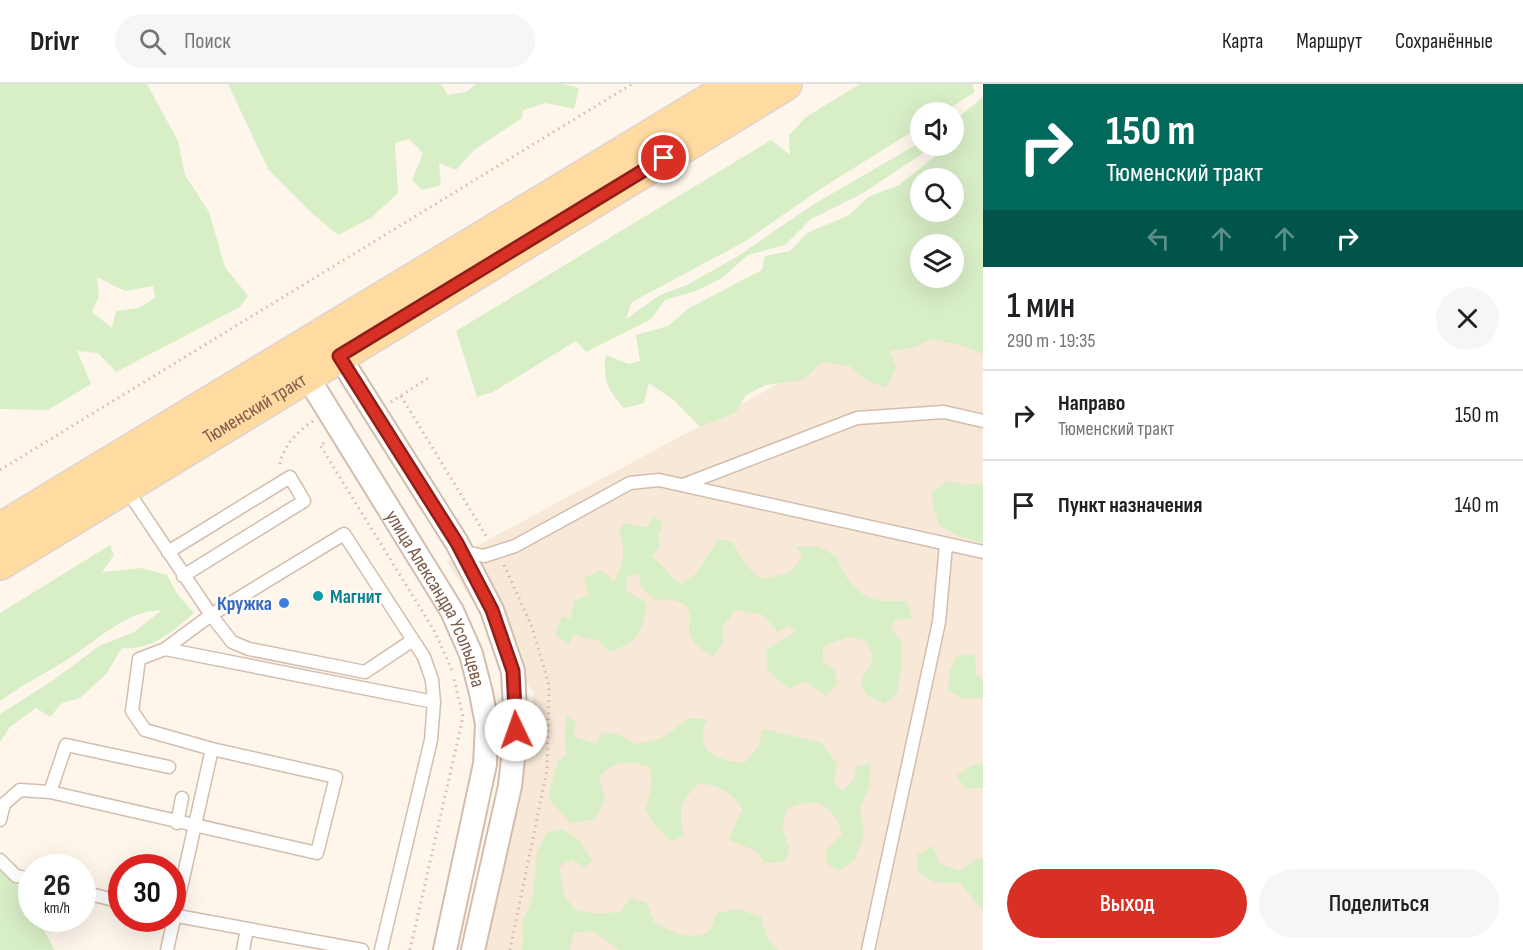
<!DOCTYPE html>
<html lang="ru">
<meta charset="utf-8">
<style>
body{margin:0;font-family:"Sofia Sans Condensed",sans-serif;background:#f6f6f6;color:#202124;height:100vh;display:flex;flex-direction:column;font-size:22px;white-space:nowrap}
*{box-sizing:border-box;margin:0}
p{font-size:20px;color:#757577}
.icon{flex:none;width:33px;height:33px;fill:none;stroke:currentColor;stroke-width:2;stroke-linecap:round;stroke-linejoin:round}
.map{position:relative;flex:1;overflow:hidden}
.details{display:flex;flex-direction:column;background:#fff;width:540px}
.details>*{flex:none}
.hud{background:#00695c;color:#fff;overflow:hidden}
.buttons{position:absolute;left:910px;top:18px;display:grid;gap:12px}
.buttons a{display:grid;place-items:center;width:54px;height:54px;border-radius:50%;background:#fff;box-shadow:0 6px 24px #0002;font-size:30px}
.speed{position:absolute;left:18px;top:770px;display:flex;gap:12px;font-size:30px;font-weight:700;text-align:center}
.speed>*{display:grid;place-content:center;width:78px;height:78px;border-radius:50%;background:#fff;box-shadow:0 6px 24px #0002;line-height:1}
.speed small{font-size:15px;font-weight:400}
.speed .limit{border:9px solid #d22;background:#fff;color:#111}
.pin{position:absolute;display:grid;place-items:center;width:51px;height:51px;color:#fff;margin:-26px;border:3px solid #fff;border-radius:50%;box-shadow:0 2px 6px #0007}
.me{position:absolute;width:66px;margin:-33px;rotate:357deg;stroke-linejoin:round;filter:drop-shadow(0 0 4px #0008)}
.turn{display:flex;align-items:center;gap:21px;height:126px;padding:0 24px;font-size:27px}
.turn .icon{width:78px;height:78px;stroke-width:2.5}
.turn b{display:block;font-size:42px;line-height:51px}
.lanes{display:flex;align-items:center;height:57px;padding:0 24px;background:#0003;justify-content:center;gap:30px;direction:ltr}
.lanes .off{opacity:.35}
.round{display:grid;place-items:center;flex:none;width:63px;height:63px;border-radius:32px;background:#f6f6f6}
.head{display:flex;align-items:center;justify-content:space-between;height:102px;padding:0 24px}
h1{font-size:36px;font-weight:600;line-height:45px}
.button{display:flex;gap:12px;margin-top:auto;padding:12px 24px}
.button a{flex:1;height:69px;border-radius:36px;background:#d93025;color:#fff;font-size:24px;font-weight:600;line-height:69px;text-align:center}
.button a+a{background:#f6f6f6;color:#202124}
ul{padding:0;list-style:none}
li{display:flex;align-items:center;gap:18px;height:90px;padding:0 24px;border-top:2px solid #e0e0e0}
li div{flex:1}
li b{display:block;font-size:22px}
li em{font-style:normal}
header{display:flex;align-items:center;gap:36px;box-sizing:border-box;height:84px;padding:0 30px;background:#fff;border-bottom:2px solid #e0e0e0}
header strong{font-size:28px}
nav{display:flex;gap:33px;margin-inline-start:auto;font-size:21px}
.search{width:420px;height:54px;background:#f6f6f6;display:flex;align-items:center;gap:15px;box-sizing:border-box;padding:0 21px;border-radius:33px;color:#757577;font-size:22px}
main{display:flex;flex:1;min-height:0}
.map>svg:first-child{display:block}
.residential{fill:#f7e8d8}
.green{fill:#d8eec7;fill-rule:evenodd}
.lines{fill:none;stroke-linecap:round;stroke-linejoin:round}
.service-casing{stroke:#d3bdae;stroke-width:15}
.minor-casing{stroke:#d3bdae;stroke-width:26}
.primary-casing{stroke:#ddd4d0;stroke-width:36}
.path{stroke:#dcb7a2;stroke-width:3;stroke-dasharray:1.5 4.5;stroke-linecap:butt}
.service{stroke:#fff;stroke-width:12}
.minor{stroke:#fff;stroke-width:22}
.primary{stroke:#ffdaa1;stroke-width:33}
.route-casing{stroke:#8d1f18;stroke-width:15}
.route{stroke:#d93025;stroke-width:10}
.culture-dot{fill:#0f9aa8;stroke:#fffaf3;stroke-width:2}
.shop-dot{fill:#3f7fe0;stroke:#fffaf3;stroke-width:2}
.labels{text-anchor:middle;stroke-width:5;stroke-linejoin:round;paint-order:stroke}
.street-label{font-size:20px;fill:#7d5b4a;stroke:#fffaf3}
.culture-label{font-size:20px;font-weight:bold;fill:#0d838f;stroke:#fffaf3;text-anchor:start}
.shop-label{font-size:20px;font-weight:bold;fill:#366cbe;stroke:#fffaf3;text-anchor:end}
</style>
<header>
<strong>Drivr</strong>
<div class="search"><svg class="icon" aria-label="search" viewBox="0 0 24 24"><circle cx="10" cy="10" r="6"/><path d="M15 15l6 6"/></svg>Поиск</div>
<nav><a>Карта</a><a>Маршрут</a><a>Сохранённые</a></nav>
</header>
<main>
<div class="map">
<svg width="983" height="866" viewBox="0 0 983 866">
<rect width="100%" height="100%" fill="#fef6eb"/>
<path class="residential" d="M921,223L983,224V866H477L534,610L447,478Z"/>
<path class="green" d="M0,0H147L178,57L185,91L209,128L225,183L248,212L240,223L116,288L98,269L77,267L91,300L48,326L0,325ZM97,193L125,207L153,202L155,214L139,224L116,227L112,244L92,228L99,212Z
M228,0H441L448,11L466,8L476,0H562L579,4L574,25L546,19L523,26L522,34L474,66L456,86L439,79L441,101L422,106L412,96L423,69L409,55L395,59L398,109L371,134L338,151L314,131L268,85Z
M860,0H972L975,8L944,28H921V42L822,104L744,158L632,218L626,235L660,211L687,201L738,172L814,120L921,58V62H954V37L983,13V270L964,262L932,255L916,263L890,267L896,284L886,304L870,298L849,282L822,278L803,296L766,301L746,311L736,328L700,343L675,317L649,299L644,319L624,324C608,307 602,295 606,271L629,280L640,277L636,251L668,242L689,224L762,186L765,172L790,167L807,149L849,131L870,112L899,101L938,70L925,68L863,109L811,135L785,161L748,171L722,194L696,207L665,216L651,235L586,268L576,257L493,308L477,313L456,247L771,56L790,71L789,51L806,33ZM921,94H954V128H921ZM921,160H954V194H921Z
M947,397L967,401L983,399V459L959,452L940,442L933,423L932,409Z
M653,432L663,439L658,452L660,463L651,473C665,480 667,493 681,500L697,489L718,455L733,458C740,473 747,486 763,495L789,489L803,473L796,463H819L837,473C850,510 869,520 907,517L912,534L895,536L891,545L901,556L902,577L897,609L885,620L868,612L860,599L873,575L867,557L850,553L823,562V578L835,586L837,600L826,612L805,597L789,605L767,586L766,566L797,547L788,542L778,548L763,531L735,526L723,543V559L713,572C703,567 694,561 690,550C688,544 691,537 690,531C687,514 668,515 655,516L641,503L639,490L627,493L626,506L646,519C644,550 638,557 610,568L598,556L585,555L575,550L568,560L555,551L562,533L571,534L574,517L589,511L584,494L602,486L614,497C624,479 626,468 619,448L624,439L647,443Z
M110,461L114,471L102,488L142,484L167,491L178,511L194,529C171,548 154,566 122,564L106,590L80,614L62,619L50,633L36,624L10,643L0,658V630L52,597L99,562L134,548L162,526C125,526 95,559 65,577C43,591 20,602 0,617V529Z
M975,570L976,591L983,596V614L964,615L948,606L949,588L957,572Z
M567,632L575,638L574,653L596,660L602,648L620,651L635,660L660,655L690,634L707,635C692,667 717,676 744,679L759,662L763,645L822,659L837,680L834,699L843,707L854,695L855,683L871,679L869,703L860,724L864,751L855,775L839,787L827,780L826,766L842,751C834,720 816,711 787,725L782,745L789,763L786,777L765,779L756,767L729,756L742,725C733,708 719,702 700,699C681,715 677,726 684,751L672,758L653,739L645,725L652,702L650,683C628,675 614,676 599,693L605,716L595,735L571,739L548,714L558,677L567,671L564,652Z
M983,679V704H966L956,692L973,681Z
M561,745L579,756L592,776L586,784L572,775L559,783L564,811L575,826L596,830L620,828L631,814L647,819L654,838C672,847 690,858 709,848L717,829L738,825L761,833L767,853L778,866H620L592,847L574,849L570,866H521L524,856L522,838L532,816L537,768L547,749Z
M933,762L940,780L960,787L976,775H983V827L960,799L935,798L918,788L917,771Z
M0,772L31,824L32,834H37L55,866H0Z"/>
<g class="lines">
<g class="service-casing">
<path id="service" d="M683,401L857,334L944,328L983,337
M125,403L211,531L232,558L249,565L365,588L413,556
M462,465L465,468L484,472L515,462L630,399L659,396L983,468
M168,468L290,393L304,417L183,492
M165,565L434,618
M50,708L66,661L169,683
M0,736L4,720L20,706L50,708L317,769L336,693L212,665
M177,739L182,714
M0,776L16,792L32,795
M82,808L122,818
M172,831L362,866
M167,866L212,665L145,646L132,627L139,575L165,565L211,531L344,450L424,573L432,596L434,618L431,656L381,866
M243,866L247,845
M868,866L939,538L946,461"/>
</g>
<g class="minor-casing">
<g id="minor">
<path d="M339,272L457,459L492,526L513,587L516,646L510,702L473,866"/>
<path id="s1" d="M307,292L452,527L471,570L481,609L487,640L485,680L445,866"/>
</g>
</g>
<g class="primary-casing">
<g id="primary">
<path d="M0,446L737,0"/>
<path id="s2" d="M0,479L785,0"/>
</g>
</g>
<path class="path" d="M401,312L488,455
M391,318L430,293
M324,359L320,361L435,548L453,589
M280,380C283,362 298,347 313,337
M0,386L632,0
M504,481L532,543L549,601L547,686L510,866
M410,866L463,633L454,595"/>
<use href="#service" class="service"/>
<use href="#minor" class="minor"/>
<use href="#primary" class="primary"/>
</g>
<g class="lines">
<g class="route-casing">
<path id="route" d="M516,646L513,587L492,526L457,459L339,272L664,74"/>
</g>
<use href="#route" class="route"/>
</g>
<circle class="culture-dot" cx="318" cy="512" r="6"/>
<circle class="shop-dot" cx="284" cy="519" r="6"/>
<g class="labels">
<g class="street-label">
<text dy="7" stroke="none"><textPath href="#s2" startOffset="298">Тюменский тракт</textPath></text>
<text dy="7" stroke="none"><textPath href="#s1" startOffset="258">улица Александра Усольцева</textPath></text>
</g>
<g class="culture-label">
<text x="330" y="519">Магнит</text>
</g>
<g class="shop-label">
<text x="272" y="526">Кружка</text>
</g>
</g>
</svg>
<div class="buttons">
<a><svg class="icon" aria-label="sound" viewBox="0 0 24 24"><path d="M4 9h4l5-4v14l-5-4H4zM17 9q2 3 0 6"/></svg></a>
<a><svg class="icon" aria-label="search" viewBox="0 0 24 24"><circle cx="10" cy="10" r="6"/><path d="M15 15l6 6"/></svg></a>
<a><svg class="icon" aria-label="layers" viewBox="0 0 24 24"><path d="M12 4l9 5-9 5-9-5zM3 14l9 5 9-5"/></svg></a>
</div>
<div class="speed"><div>26<small>km/h</small></div><div class="limit">30</div></div>
<div class="pin" style="left:664px;top:74px;background:#d93025"><svg class="icon" aria-label="arrive" viewBox="0 0 24 24"><path d="M6 21V4h12l-3 4 3 4H6"/></svg></div>
<svg class="me" style="left:516px;top:646px" viewBox="-20 -20 40 40"><circle r="19" fill="#fff"/><path d="M0-13L10 11 0 6-10 11z" fill="#d93025"/></svg>
</div>
<section class="details">
<div class="hud">
<div class="turn"><svg class="icon" aria-label="right" viewBox="0 0 24 24"><path d="M7 20v-9h11M14 6l5 5-5 5"/></svg><div><b>150 m</b>Тюменский тракт</div></div>
<div class="lanes"><svg class="icon off" aria-label="left" viewBox="0 0 24 24"><path d="M17 20v-9H6M10 6l-5 5 5 5"/></svg><svg class="icon off" aria-label="ahead" viewBox="0 0 24 24"><path d="M12 20V5M6 11l6-6 6 6"/></svg><svg class="icon off" aria-label="ahead" viewBox="0 0 24 24"><path d="M12 20V5M6 11l6-6 6 6"/></svg><svg class="icon" aria-label="right" viewBox="0 0 24 24"><path d="M7 20v-9h11M14 6l5 5-5 5"/></svg></div>
</div>
<div class="head"><div><h1>1 мин</h1><p>290 m · 19:35</p></div><a class="round"><svg class="icon" aria-label="close" viewBox="0 0 24 24"><path d="M6 6l12 12M18 6L6 18"/></svg></a></div>
<ul>
<li><svg class="icon" aria-label="right" viewBox="0 0 24 24"><path d="M7 20v-9h11M14 6l5 5-5 5"/></svg><div><b>Направо</b><p>Тюменский тракт</p></div><em>150 m</em></li>
<li><svg class="icon" aria-label="arrive" viewBox="0 0 24 24"><path d="M6 21V4h12l-3 4 3 4H6"/></svg><div><b>Пункт назначения</b></div><em>140 m</em></li>
</ul>
<div class="button"><a>Выход</a><a>Поделиться</a></div>
</section>
</main>
